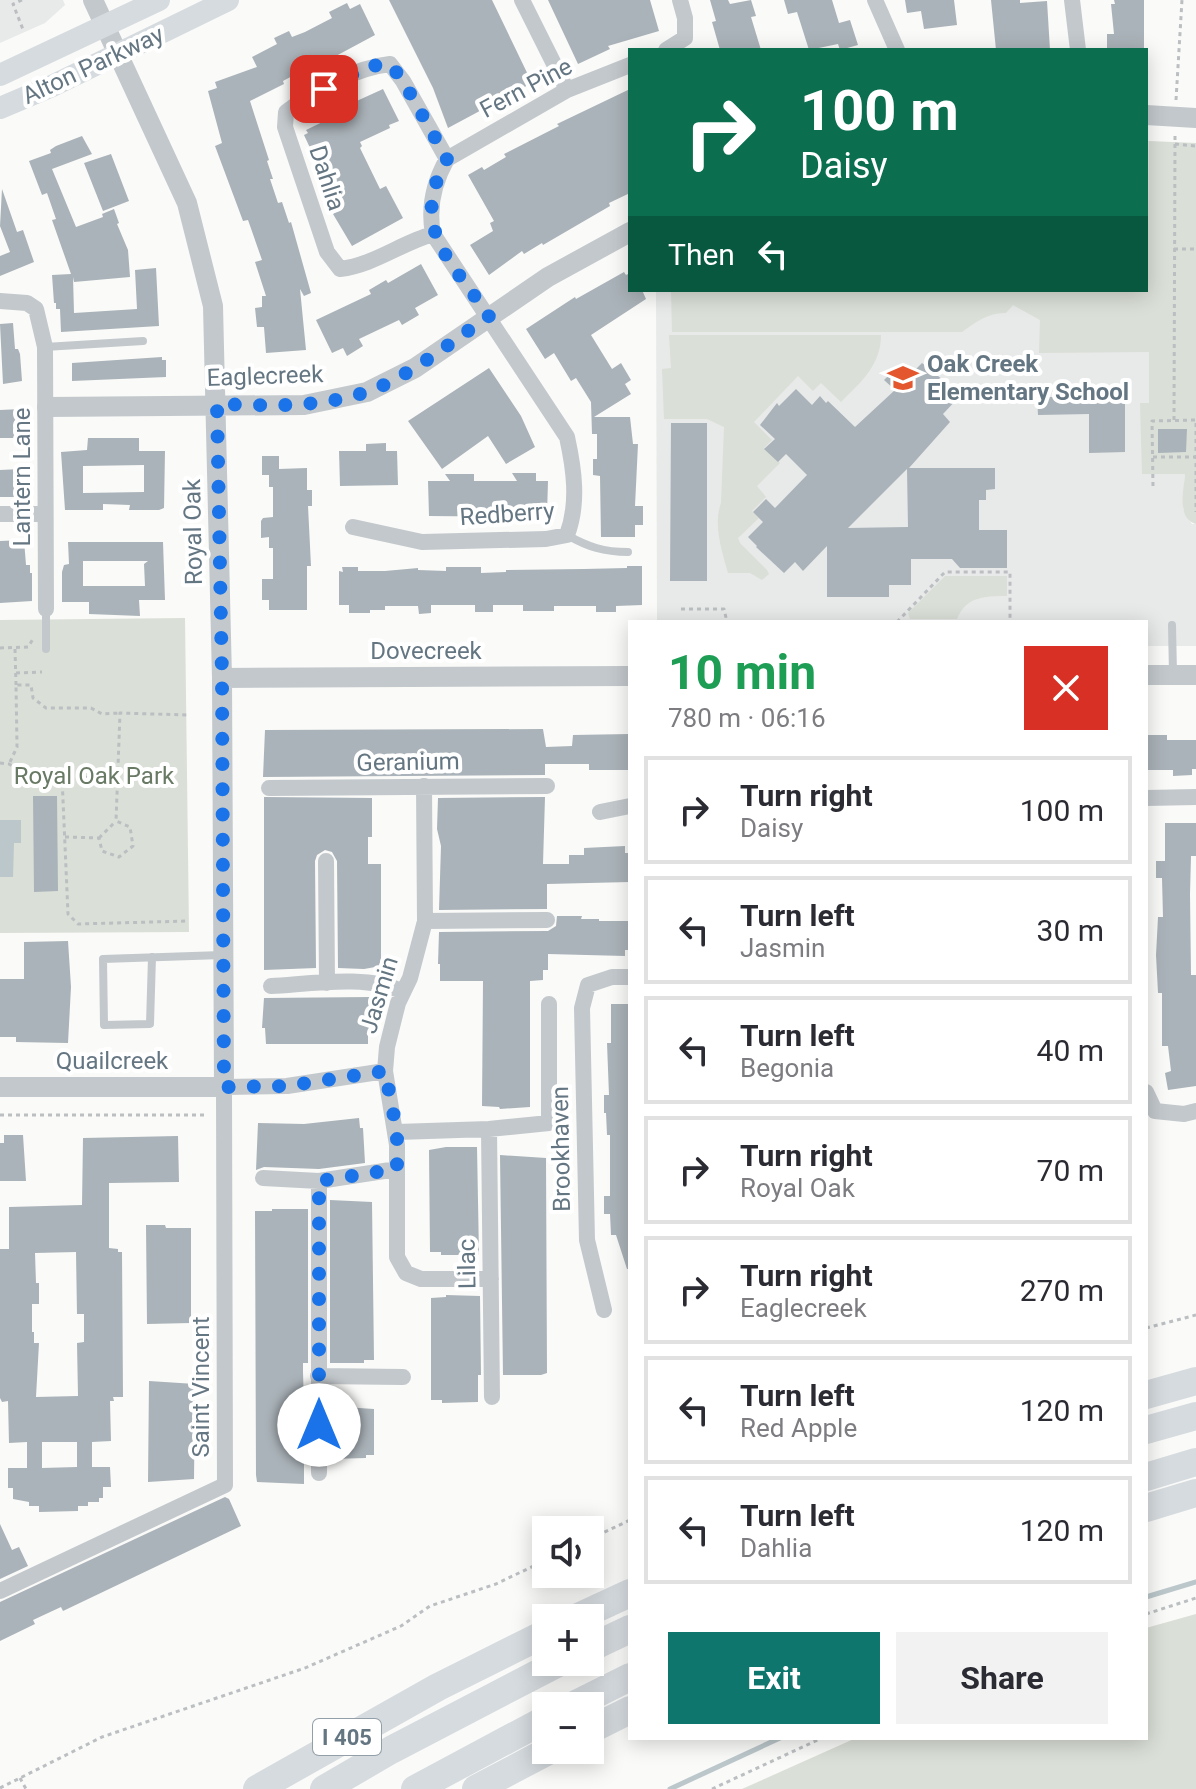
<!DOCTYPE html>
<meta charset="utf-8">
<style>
body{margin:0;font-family:Roboto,sans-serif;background:#f2f2f3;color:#2b2b33;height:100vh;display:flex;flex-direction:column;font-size:30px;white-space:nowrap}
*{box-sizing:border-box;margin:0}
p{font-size:26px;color:#7c7c81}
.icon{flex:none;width:44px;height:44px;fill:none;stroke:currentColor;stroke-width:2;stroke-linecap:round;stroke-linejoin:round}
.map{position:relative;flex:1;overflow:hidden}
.details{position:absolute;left:628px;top:620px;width:520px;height:1120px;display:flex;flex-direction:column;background:#fff;border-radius:0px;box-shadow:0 4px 20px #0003}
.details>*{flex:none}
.guide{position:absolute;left:628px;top:48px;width:520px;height:244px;border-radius:0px;box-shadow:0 4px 20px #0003;background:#0b6e4f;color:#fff;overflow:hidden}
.fabs{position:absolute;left:532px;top:1516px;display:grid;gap:16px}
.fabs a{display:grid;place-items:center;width:72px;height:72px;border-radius:0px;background:#fff;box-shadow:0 4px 20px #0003;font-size:40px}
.pin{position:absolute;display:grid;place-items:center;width:68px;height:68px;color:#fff;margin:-34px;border-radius:16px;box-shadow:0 4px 12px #0006}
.me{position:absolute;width:88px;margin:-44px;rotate:0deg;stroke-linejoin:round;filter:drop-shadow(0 0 6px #0008)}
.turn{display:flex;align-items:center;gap:28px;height:168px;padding:0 40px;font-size:36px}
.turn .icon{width:104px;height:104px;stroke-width:2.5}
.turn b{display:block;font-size:56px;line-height:68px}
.then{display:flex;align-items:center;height:76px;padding:0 40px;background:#0003;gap:16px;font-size:30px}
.round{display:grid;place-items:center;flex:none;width:84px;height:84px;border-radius:0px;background:#f2f2f3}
.headline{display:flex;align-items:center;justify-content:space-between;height:136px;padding:0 40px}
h1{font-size:48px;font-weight:700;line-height:60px;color:#1e9e55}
.button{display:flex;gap:16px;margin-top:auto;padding:16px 40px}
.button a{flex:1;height:92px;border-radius:0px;background:#0f766e;color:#fff;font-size:32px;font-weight:700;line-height:92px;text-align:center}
.button a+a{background:#f2f2f3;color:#2b2b33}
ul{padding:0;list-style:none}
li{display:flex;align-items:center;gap:24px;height:108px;margin:0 16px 12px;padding:0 24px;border:4px solid #e1e1e2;border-radius:0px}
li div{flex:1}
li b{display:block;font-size:30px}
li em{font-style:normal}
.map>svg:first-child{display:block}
.built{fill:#e8e9e9}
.green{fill:#dadfd7}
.water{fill:#bbc7cb}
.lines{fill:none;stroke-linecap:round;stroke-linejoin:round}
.stream{stroke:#bbc7cb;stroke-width:5}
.building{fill:#aab3b9;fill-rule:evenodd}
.path{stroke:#bbbfc2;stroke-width:3;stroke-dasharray:4 4;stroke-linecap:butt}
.service{stroke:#c3c8cc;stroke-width:8}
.minor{stroke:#c3c8cc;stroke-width:16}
.tertiary{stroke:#c3c8cc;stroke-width:20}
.secondary{stroke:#d6dbdf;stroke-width:22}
.motorway{stroke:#d6dbdf;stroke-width:28}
.route{stroke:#1a73e8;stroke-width:14;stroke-dasharray:0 25.2}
.labels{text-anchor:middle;stroke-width:8;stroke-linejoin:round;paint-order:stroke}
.shield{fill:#fff;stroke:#939fa8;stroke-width:2}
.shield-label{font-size:22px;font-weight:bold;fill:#657683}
.street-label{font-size:24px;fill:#657683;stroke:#fff}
.poi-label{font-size:24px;font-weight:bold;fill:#657683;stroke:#fff;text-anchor:start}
.park-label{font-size:24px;fill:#687a64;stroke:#fff}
</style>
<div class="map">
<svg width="1196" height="1789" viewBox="0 0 1196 1789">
<rect width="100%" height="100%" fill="#fafaf8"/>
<path class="built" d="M0,0H63L65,5L45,23L0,43Z
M1146,141H1149V403H1141L1143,474H1185L1183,509L1192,524H1196V646H1146V622H657L656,290H1146Z"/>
<path class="green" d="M1146,140L1148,233L1149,141L1196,143V524C1176,518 1184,490 1185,474H1142L1140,403H1149V352L1039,353L1040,320L1013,305L1006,313C989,312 974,323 962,332H672L671,290H1146Z
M669,335H881C881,365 861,382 841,402L821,383L813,391L798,376L754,422L772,440L764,448L780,463L757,486L766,497L752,511L759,518L738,538L740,543L767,570L769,574L762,580L750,573H728C722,551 713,525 721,503L724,427L707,419H664L662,369L671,368Z
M945,576H1007V596C986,596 966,596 957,619H910L908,613Z
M185,618L189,932L0,933V620Z
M1196,1614V1789H742L856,1738H1146V1628Z"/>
<path class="water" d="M0,820H21V843H14L13,877H0Z"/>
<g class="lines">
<path class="stream" d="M1146,1597L1196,1582
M670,1789L780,1738"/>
</g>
<path class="building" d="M389,0H492L532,83L448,128L433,88Z
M548,0H650L659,31L608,46L610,49L578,64Z
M710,0H728L730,4L751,0L756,16L751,17L761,50H720L712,22L716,21Z
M784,0H832L839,23L850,20L858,45L840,50L838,44L809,50L797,12L788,14Z
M905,0H954L957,25L924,29L921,11L907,13Z
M991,0H1020V3L1047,1L1050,50H996Z
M1114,0H1144V50H1107V34H1114L1111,4H1115Z
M347,3L350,9L360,4L375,35L308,71L307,68L283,81L284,84L250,101L269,160L267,161L273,179H270L278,203L282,202L289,223L291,222L311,293L304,296L300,289L306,350L266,353L264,327H257L255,308L262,307V296H266L255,262L262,260L248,220L243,221L215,146L222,143L208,91L217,88L215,82L257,67L252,57L277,44L274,38L289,31L292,37L305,32L332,18L329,12Z
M383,89L399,121L389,125L390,128L360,142L362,146L360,148L380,189L386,186L403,218L352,246L333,214L339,210L304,135L308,133L306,130L339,114L337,110Z
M630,89V193L609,203L610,206L543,245L542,243L524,254L522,251L489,275L470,245L493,231L490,223L494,221L468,175L482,167L484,170L506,157L504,154L559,126L557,124Z
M82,136L92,154L52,169L76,227L103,217L102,214L114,209L119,223L117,224L128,250L130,277L74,282L73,277L74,313L137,309L135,270L156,268L159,326L61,332L60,309H56V303H54L52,275L71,274L52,220L56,219L47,193L42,195L29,161L51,153L50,150L56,146Z
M111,154L129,201L103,211L84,163Z
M2,189L17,232L23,230L34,262L0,276V256L10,252L0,226Z
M421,264L438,295L415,308L419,315L402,325L399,320L359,339L363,346L347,356L343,348L332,353L316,320L371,294L369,290L386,280L388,283Z
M624,272L626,275L630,273V290H642L646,299L591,335L612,369L621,363L631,380L625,384L631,394L594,417H630L633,444H638L635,506H643V525H635V537H601L600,476L593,475V459H597V434H592L591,402L576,378L571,381L554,353L545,359L526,329L575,297L576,299Z
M13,323L15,349H18L20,354L22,381L3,384L0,324Z
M162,357V360H166V377L72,381V363Z
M922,363L943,380L942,382L958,398L943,414L950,422L909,468H995V489L986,490V500H979V530H1007V568H960L952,559H911V585H889V597H827V546L803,571L795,562L784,573L756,547L757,546L748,537L763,522L753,512L766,499L775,508L807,475L786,454L778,462L764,449L775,439L760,425L777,403L779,406L796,389L812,405L820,396L826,403L828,401L855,427L895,390L884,380L897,367L908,377ZM907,469L908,527L848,528Z
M489,368L521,416L535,447L506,464L488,436L442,469L408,421Z
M1037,397H1125V452L1089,453V414L1038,415Z
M21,409L22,438H0V410Z
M671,423H707V581H670Z
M1158,429H1187L1186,452L1158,453Z
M88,438H139V451H165L164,508L159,510H129L130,505L103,504V510H65L61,452L87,450ZM144,465V492L83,493V466Z
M386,443V451H397L398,485L340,486L339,451H366V444Z
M262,456H279V469L307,468V490H312V506H308L311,566H307V610H269V600H262V579H273V548H269V537L261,538V521L263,518L273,517V487H269V475H262Z
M21,469V497H0V470Z
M512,473H536V481H548L547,515H539V517L429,516L428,481H450L445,474H474V481H517Z
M24,540L26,565H30V573H32V601L0,603V541Z
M68,542H163L165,600H139L140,616L89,614V602H62V572L64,565L69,564ZM83,561H148L144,564L145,586H83Z
M627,566H642V605L616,606V612H596V606H554V611H523V605H493V612H475V605H431V613L419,614L418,606H385V610H370V613H349V605H339V571L343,572L342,567H358V571H385L418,568V570L446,571V567H481V573L506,572V570L584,569L627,568Z
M543,729L546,747L572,746L573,735L630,734V770H589V764H545V775L263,777L265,730Z
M1146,735H1167V740H1196V769H1192V775L1173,776V770H1146Z
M33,796H57L58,891L34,892Z
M264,797L372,798V837H368V864H381V966L364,969L338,968L337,861L332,852L325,850L317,855L315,861L316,968L264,970Z
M545,797L543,864H569V855H584V848L625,846V853H630V882L547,884V909L439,910L441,846L437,829L438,798Z
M1165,823H1196V856H1191L1190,894L1191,975H1196V1086L1168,1090L1165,1073L1171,1071L1168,1046H1162V993H1158L1156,955L1158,917H1163L1162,878H1156V861H1165Z
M557,916H582L581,919H599V921H630V950H625V956L548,954V970H543V980L530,981V1107L500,1109L499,1107L482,1106L483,981H440V964H438L439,932L548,931L556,926Z
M68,941L71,987L68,1043L16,1042V1037H0V979H24V942Z
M371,997L372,1034H368V1044H266L265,1028H262L264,998Z
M611,1004H630V1269H627L616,1235H611L610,1214H604V1196H610V1135H607L606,1113H604V1095H609L607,1043H611Z
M359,1118L360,1128H363L365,1163L319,1169L264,1167L256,1170L258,1123L304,1124Z
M4,1135H23L26,1181H0V1143H4Z
M178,1136L179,1182L109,1183V1248L118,1249V1252H122L123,1397H113L114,1401H110L111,1441L92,1442V1467H110L111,1487H103V1498H99V1502H88V1506H78V1511L39,1512V1506H29V1502L13,1499V1488H8V1468H27V1442L9,1443L8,1401L2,1402L0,1398V1249H9V1207L82,1205L83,1138ZM76,1252L77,1314H84V1342L77,1343L78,1396L36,1397L39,1343H34V1332H32V1304H39V1283H36L35,1253ZM42,1442H77V1467L42,1468Z
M446,1147H477L479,1255H441V1252H430L429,1150Z
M500,1155L546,1158L547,1373L541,1375H503Z
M330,1200L372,1202L374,1360H364V1363H330Z
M272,1209H308V1363H303V1372L304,1406H308V1459H304V1484L257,1482L256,1475L255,1211H272Z
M146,1225H165L166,1228H191V1323L147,1324Z
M446,1295L480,1296L481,1375H478V1402L442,1403V1400H431V1298L446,1297Z
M149,1381L195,1384L194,1479L148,1482Z
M330,1406L374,1409V1455H366V1458L330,1459Z
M225,1497L229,1499L241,1526L63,1611L61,1607L33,1620L35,1624L0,1641V1602Z
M0,1524L12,1550L19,1547L28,1566L0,1579Z"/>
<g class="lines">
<path class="path" d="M22,0L13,4L24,32
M1176,100L1182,0
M1175,144L1196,146
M1174,249H1196
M1174,420L1175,136
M1153,457H1196
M1153,486L1152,421L1196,420V512
M681,609H724L727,622
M733,622H735
M897,622L945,572H1010V622
M955,622H956
M0,648L28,647L33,639
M15,649L16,685
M16,673L42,672
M10,762L17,747L16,685H31L33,698L46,708H91L102,714L120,713
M0,763L9,764L31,777H62L68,914L78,924L189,921
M62,777L117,778
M65,837L99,838L102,851L119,857L133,846L130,827L116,821L120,713L188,715
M99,838L116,821
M0,1115H208
M1146,1328L1196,1315
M590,1539L630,1520
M1146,1614L1196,1598
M20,1778L26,1789
M0,1788L102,1737L305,1668L401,1626L430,1606L496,1584L546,1560
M712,1789L822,1738"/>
<path class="service" d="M45,347L143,341
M567,535C588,547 604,552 628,552
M1172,625L1173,674
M46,649V609
M152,957L150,1024L104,1025L103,959C143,958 182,956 222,955"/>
<path class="minor" d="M522,0L567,90
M875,0L897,50
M1072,0L1078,50
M666,50L685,38V18L680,0
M447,159L567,90L630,65
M0,301L27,303L36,309L45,347L46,609
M0,514H45
M353,527L422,542L546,539L567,535C579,503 574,469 567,437L433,234C428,207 434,182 447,159L403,81L390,64C354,68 315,90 286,112L285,127L327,252L340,269C374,265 401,243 433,234
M424,786L425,921L410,978L398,1003L387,1047L385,1071L397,1145V1257L406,1273L421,1279H491
M269,788L547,786
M1146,798L1196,797
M600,812L630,806
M326,861L327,983
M425,921L547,920
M271,986C310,984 368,974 403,992
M1146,1092L1155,1111L1184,1114L1196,1111
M489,1129L492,1397
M397,1132L489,1129L549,1123V1004
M263,1178L319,1181L397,1169
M319,1181V1473
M604,1310L587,1240L582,1008L588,985L612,977H630
M318,1376L403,1377
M0,1591L225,1485L224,1087L287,1086L385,1071"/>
<path class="tertiary" d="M1146,115L1196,118
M47,407L304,405L367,392L415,368L548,277L630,232
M1146,675H1196
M222,678L630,676
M0,1087H224L222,678L213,306L187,203L93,0"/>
<path class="secondary" d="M0,75L159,0
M0,108L52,86L228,0"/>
<path class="motorway" d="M1146,1395L1196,1381
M1146,1430L1196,1416
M1146,1477L1196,1462
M1146,1508L1196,1493
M576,1618L630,1593
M590,1648L630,1629
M572,1706L630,1677
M590,1730L630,1710
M257,1789L438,1687L546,1633
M324,1789L391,1750L560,1662
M415,1789L546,1719
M476,1789L550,1750"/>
</g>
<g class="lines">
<path class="route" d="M319,1425V1181L397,1169V1132L385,1071L287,1086L224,1087L222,678L217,404C276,406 338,409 392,381C426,363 457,338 489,316C451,261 408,227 447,159L403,81L390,64L370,66L324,89"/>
</g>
<defs>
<g id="school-bare" transform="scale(2.4)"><path d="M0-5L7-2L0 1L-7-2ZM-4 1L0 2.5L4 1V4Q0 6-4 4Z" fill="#e4572e" stroke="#fff" stroke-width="2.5" paint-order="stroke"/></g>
</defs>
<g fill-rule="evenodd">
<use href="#school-bare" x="903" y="378"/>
</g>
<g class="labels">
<rect class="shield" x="313" y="1719" width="68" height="36" rx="6"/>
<g class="shield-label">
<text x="347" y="1745">I 405</text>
</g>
<g class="street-label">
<text transform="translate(93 65) rotate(-25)" y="8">Alton Parkway</text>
<text transform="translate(526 88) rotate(-28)" y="8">Fern Pine</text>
<text transform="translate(327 178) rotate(72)" y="8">Dahlia</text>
<text transform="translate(265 376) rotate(-2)" y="8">Eaglecreek</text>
<text transform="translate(22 477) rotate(-90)" y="8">Lantern Lane</text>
<text transform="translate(507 514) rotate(-4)" y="8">Redberry</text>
<text transform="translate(193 532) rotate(-91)" y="8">Royal Oak</text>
<text x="426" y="659">Dovecreek</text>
<text transform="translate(408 762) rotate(-1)" y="8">Geranium</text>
<text transform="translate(379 995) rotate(-73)" y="8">Jasmin</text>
<text x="112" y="1069">Quailcreek</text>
<text transform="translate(561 1149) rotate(-91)" y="8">Brookhaven</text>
<text transform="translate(467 1264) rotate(-91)" y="8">Lilac</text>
<text transform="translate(201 1387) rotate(-90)" y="8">Saint Vincent</text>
</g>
<g class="poi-label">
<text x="927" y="372">Oak Creek<tspan x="927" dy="28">Elementary School</tspan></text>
</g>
<g class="park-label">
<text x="94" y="784">Royal Oak Park</text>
</g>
</g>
</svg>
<div class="fabs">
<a><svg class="icon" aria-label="sound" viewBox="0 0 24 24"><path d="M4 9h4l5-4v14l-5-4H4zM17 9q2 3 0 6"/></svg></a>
<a>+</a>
<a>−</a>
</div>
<div class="pin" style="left:324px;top:89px;background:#d93025"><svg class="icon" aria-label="arrive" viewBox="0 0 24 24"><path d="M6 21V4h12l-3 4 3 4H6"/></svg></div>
<svg class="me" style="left:319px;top:1425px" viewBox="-20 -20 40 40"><circle r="19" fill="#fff"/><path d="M0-13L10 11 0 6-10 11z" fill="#1a73e8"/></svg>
<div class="guide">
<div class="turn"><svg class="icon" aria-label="right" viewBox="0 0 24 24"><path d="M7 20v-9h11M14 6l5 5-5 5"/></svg><div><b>100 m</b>Daisy</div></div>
<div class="then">Then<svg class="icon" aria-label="left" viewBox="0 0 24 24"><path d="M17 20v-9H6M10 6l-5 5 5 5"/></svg></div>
</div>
<section class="details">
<div class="headline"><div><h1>10 min</h1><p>780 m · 06:16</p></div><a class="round" style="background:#d93025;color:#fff"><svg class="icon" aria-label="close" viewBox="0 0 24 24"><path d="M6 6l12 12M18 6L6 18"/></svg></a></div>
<ul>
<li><svg class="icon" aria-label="right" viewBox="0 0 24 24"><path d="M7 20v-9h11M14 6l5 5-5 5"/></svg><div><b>Turn right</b><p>Daisy</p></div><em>100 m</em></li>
<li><svg class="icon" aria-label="left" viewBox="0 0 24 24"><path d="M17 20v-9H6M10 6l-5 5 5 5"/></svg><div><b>Turn left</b><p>Jasmin</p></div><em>30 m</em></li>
<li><svg class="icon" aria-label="left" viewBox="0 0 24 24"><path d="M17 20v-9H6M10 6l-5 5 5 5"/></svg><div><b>Turn left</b><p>Begonia</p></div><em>40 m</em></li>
<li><svg class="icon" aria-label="right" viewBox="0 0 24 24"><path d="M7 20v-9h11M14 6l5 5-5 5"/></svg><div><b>Turn right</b><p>Royal Oak</p></div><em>70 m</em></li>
<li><svg class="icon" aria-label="right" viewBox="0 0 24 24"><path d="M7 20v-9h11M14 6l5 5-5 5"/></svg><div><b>Turn right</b><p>Eaglecreek</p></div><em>270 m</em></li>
<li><svg class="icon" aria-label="left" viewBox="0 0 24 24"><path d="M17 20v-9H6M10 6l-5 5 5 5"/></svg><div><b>Turn left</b><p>Red Apple</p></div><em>120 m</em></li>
<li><svg class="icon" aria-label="left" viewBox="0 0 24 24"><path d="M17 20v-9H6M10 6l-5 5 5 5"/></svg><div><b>Turn left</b><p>Dahlia</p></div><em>120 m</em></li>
</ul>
<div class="button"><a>Exit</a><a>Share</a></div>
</section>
</div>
